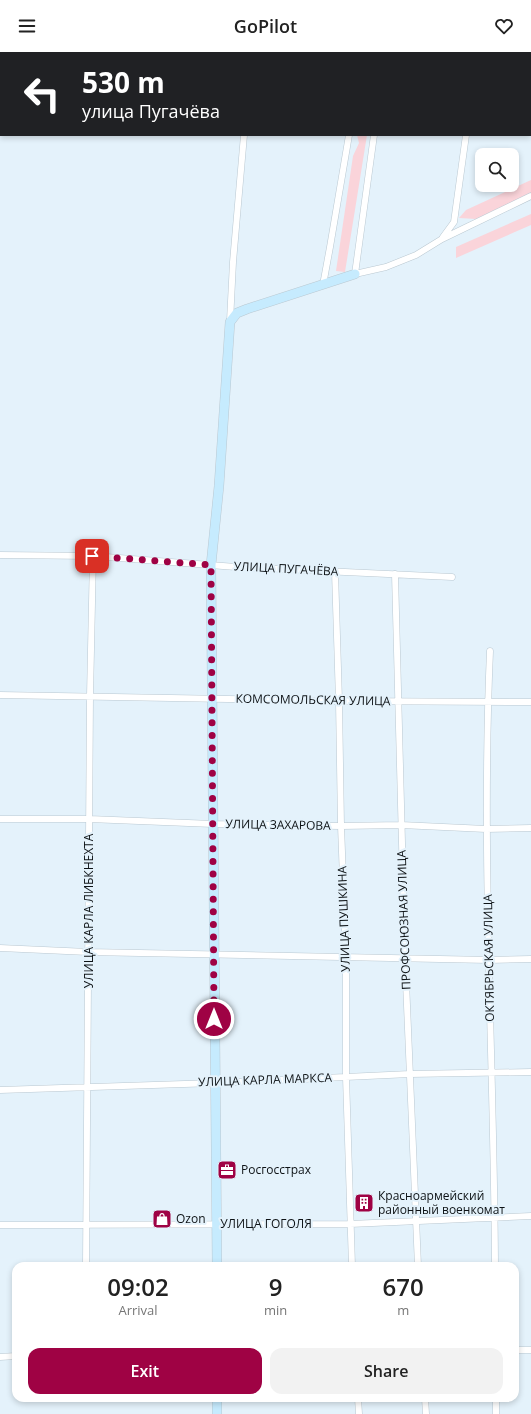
<!DOCTYPE html>
<meta charset="utf-8">
<style>
body{margin:0;font-family:"Open Sans",sans-serif;background:#f2f2f2;color:#222;height:100vh;display:flex;flex-direction:column;font-size:15px;white-space:nowrap}
*{box-sizing:border-box;margin:0}
p{font-size:13px;color:#767676}
.icon{flex:none;width:22px;height:22px;fill:none;stroke:currentColor;stroke-width:2;stroke-linecap:round;stroke-linejoin:round}
.map{position:relative;flex:1;overflow:hidden}
.sheet{position:absolute;left:12px;top:1210px;width:507px;height:140px;display:flex;flex-direction:column;background:#fff;border-radius:12px;box-shadow:0 2px 6px #0003}
.sheet>*{flex:none}
.top-card{position:absolute;left:0px;top:0px;width:531px;height:84px;box-shadow:0 2px 6px #0003;background:#202124;color:#fff;overflow:hidden}
.controls{position:absolute;left:475px;top:96px;display:grid;gap:8px}
.controls a{display:grid;place-items:center;width:44px;height:44px;border-radius:8px;background:#fff;box-shadow:0 2px 6px #0003;font-size:20px}
.pin{position:absolute;display:grid;place-items:center;width:34px;height:34px;color:#fff;margin:-17px;border-radius:8px;box-shadow:0 2px 6px #0006}
.me{position:absolute;width:44px;margin:-22px;rotate:0deg;stroke-linejoin:round;filter:drop-shadow(0 0 3px #0008)}
.turn{display:flex;align-items:center;gap:14px;height:84px;padding:0 16px;font-size:18px}
.turn .icon{width:52px;height:52px;stroke-width:2.5}
.turn b{display:block;font-size:28px;line-height:34px}
.eta{display:flex;justify-content:space-evenly;align-items:center;height:68px;text-align:center}
.eta b{font-size:24px;font-weight:600;line-height:28px}
.primary-button{display:flex;gap:8px;margin-top:auto;padding:8px 16px}
.primary-button a{flex:1;height:46px;border-radius:12px;background:#9f0244;color:#fff;font-size:16px;font-weight:600;line-height:46px;text-align:center}
.primary-button a+a{background:#f2f2f2;color:#222}
header{display:flex;justify-content:space-between;align-items:center;height:52px;padding:0 16px;background:#fff;font-size:18px;font-weight:600}
.map>svg:first-child{display:block}
.green{fill:#fad4da}
.lines{fill:none;stroke-linecap:round;stroke-linejoin:round}
.street-casing{stroke:#bac8d1;stroke-width:7}
.secondary-casing{stroke:#bac8d1;stroke-width:10}
.street{stroke:#fff;stroke-width:6}
.secondary{stroke:#c6ebfe;stroke-width:9}
.route{stroke:#9f0244;stroke-width:7;stroke-dasharray:0 12.6}
.labels{text-anchor:middle;stroke-width:4;stroke-linejoin:round;paint-order:stroke}
.street-label{font-size:12px;fill:#0d1215;stroke:#e4f2fb}
.poi-label{font-size:12px;fill:#0d1215;stroke:#e4f2fb;text-anchor:start}
</style>
<header><svg class="icon" aria-label="menu" viewBox="0 0 24 24"><path d="M4 6h16M4 12h16M4 18h16"/></svg>GoPilot<svg class="icon" aria-label="heart" viewBox="0 0 24 24"><path d="M12 20l-8-8c-3-5 5-10 8-4 3-6 11-1 8 4z"/></svg></header>
<div class="map">
<svg width="531" height="1362" viewBox="0 0 531 1362">
<rect width="100%" height="100%" fill="#e4f2fb"/>
<path class="green" d="M357,83H367L345,220L336,219L353,104L359,91Z
M531,128V141L476,167L459,166L466,158Z
M531,162V173L456,206V195Z"/>
<g class="lines">
<g class="street-casing">
<path id="street" d="M227,0L228,1
M238,1V0
M360,1L361,0
M385,1V0
M479,1V0
M374,83L355,222L386,215L416,203L442,187L531,144
M443,185L454,170L466,83
M323,233L330,195L349,83
M230,269L233,210L244,83
M0,503L93,504L236,515L452,525
M335,520L339,649L341,774L346,905V1025L352,1214
M395,522L405,906L418,1214
M490,599C481,804 494,1009 495,1214
M0,643L339,649L531,650
M0,767H89L213,772L341,774L401,773L486,777L531,776
M0,896L88,900L489,908L531,907
M0,1038L215,1031L410,1022L531,1020
M0,1173L350,1172L531,1164
M86,1214L90,644L93,504
M515,1298H531
M0,1305L16,1304
M358,1346L359,1362
M425,1346L426,1362
M496,1346V1362"/>
</g>
<g class="secondary-casing">
<path id="secondary" d="M217,1214L211,513L219,434L230,270L237,261L247,257L355,222
M217,1346V1362"/>
</g>
<use href="#street" class="street"/>
<use href="#secondary" class="secondary"/>
</g>
<g class="lines">
<path class="route" d="M92,504L211,513L214,967"/>
</g>
<defs>
<g id="office-square" transform="scale(1)"><rect x="-9" y="-9" width="18" height="18" rx="4" fill="#9f0244" stroke="#e4f2fb"/><path d="M-6-3h4V-5.5h4V-3h4V5H-6ZM-1-4.5V-3h2v-1.5ZM-6 0V1H6V0Z" fill="#fff"/></g>
<g id="building-square" transform="scale(1)"><rect x="-9" y="-9" width="18" height="18" rx="4" fill="#9f0244" stroke="#e4f2fb"/><path d="M-4-6H4V6H1V3H-1V6H-4ZM-2.5-4.3h1.7v1.8h-1.7ZM.8-4.3h1.7v1.8H.8ZM-2.5-1h1.7V.8h-1.7ZM.8-1h1.7V.8H.8Z" fill="#fff"/></g>
<g id="shop-square" transform="scale(1)"><rect x="-9" y="-9" width="18" height="18" rx="4" fill="#9f0244" stroke="#e4f2fb"/><path d="M-5-2.5h2.3a2.7 3.5 0 0 1 5.4 0H5L5.5 6h-11ZM-1.5-2.5h3a1.5 2.3 0 0 0-3 0Z" fill="#fff"/></g>
</defs>
<g fill-rule="evenodd">
<use href="#office-square" x="227" y="1118"/>
<use href="#building-square" x="364" y="1151"/>
<use href="#shop-square" x="162" y="1167"/>
</g>
<g class="labels">
<g class="street-label">
<text transform="translate(286 517) rotate(3)" y="4">УЛИЦА ПУГАЧЁВА</text>
<text transform="translate(313 648) rotate(1)" y="4">КОМСОМОЛЬСКАЯ УЛИЦА</text>
<text transform="translate(278 773) rotate(1)" y="4">УЛИЦА ЗАХАРОВА</text>
<text transform="translate(89 859) rotate(-90)" y="4">УЛИЦА КАРЛА ЛИБКНЕХТА</text>
<text transform="translate(344 867) rotate(-92)" y="4">УЛИЦА ПУШКИНА</text>
<text transform="translate(404 868) rotate(-92)" y="4">ПРОФСОЮЗНАЯ УЛИЦА</text>
<text transform="translate(489 906) rotate(-91)" y="4">ОКТЯБРЬСКАЯ УЛИЦА</text>
<text transform="translate(265 1028) rotate(-2)" y="4">УЛИЦА КАРЛА МАРКСА</text>
<text x="266" y="1176">УЛИЦА ГОГОЛЯ</text>
</g>
<g class="poi-label">
<text x="241" y="1122">Росгосстрах</text>
<text x="378" y="1148">Красноармейский<tspan x="378" dy="14">районный военкомат</tspan></text>
<text x="176" y="1171">Ozon</text>
</g>
</g>
</svg>
<div class="controls">
<a><svg class="icon" aria-label="search" viewBox="0 0 24 24"><circle cx="10" cy="10" r="6"/><path d="M15 15l6 6"/></svg></a>
</div>
<div class="pin" style="left:92px;top:504px;background:#d93025"><svg class="icon" aria-label="arrive" viewBox="0 0 24 24"><path d="M6 21V4h12l-3 4 3 4H6"/></svg></div>
<svg class="me" style="left:214px;top:967px" viewBox="-20 -20 40 40"><circle r="17" fill="#9f0244" stroke="#fff" stroke-width="3"/><path d="M0-11L8 9 0 5-8 9z" fill="#fff"/></svg>
<div class="top-card">
<div class="turn"><svg class="icon" aria-label="left" viewBox="0 0 24 24"><path d="M17 20v-9H6M10 6l-5 5 5 5"/></svg><div><b>530 m</b>улица Пугачёва</div></div>
</div>
<section class="sheet">
<div class="eta">
<div><b>09:02</b><p>Arrival</p></div>
<div><b>9</b><p>min</p></div>
<div><b>670</b><p>m</p></div>
</div>
<div class="primary-button"><a>Exit</a><a>Share</a></div>
</section>
</div>
